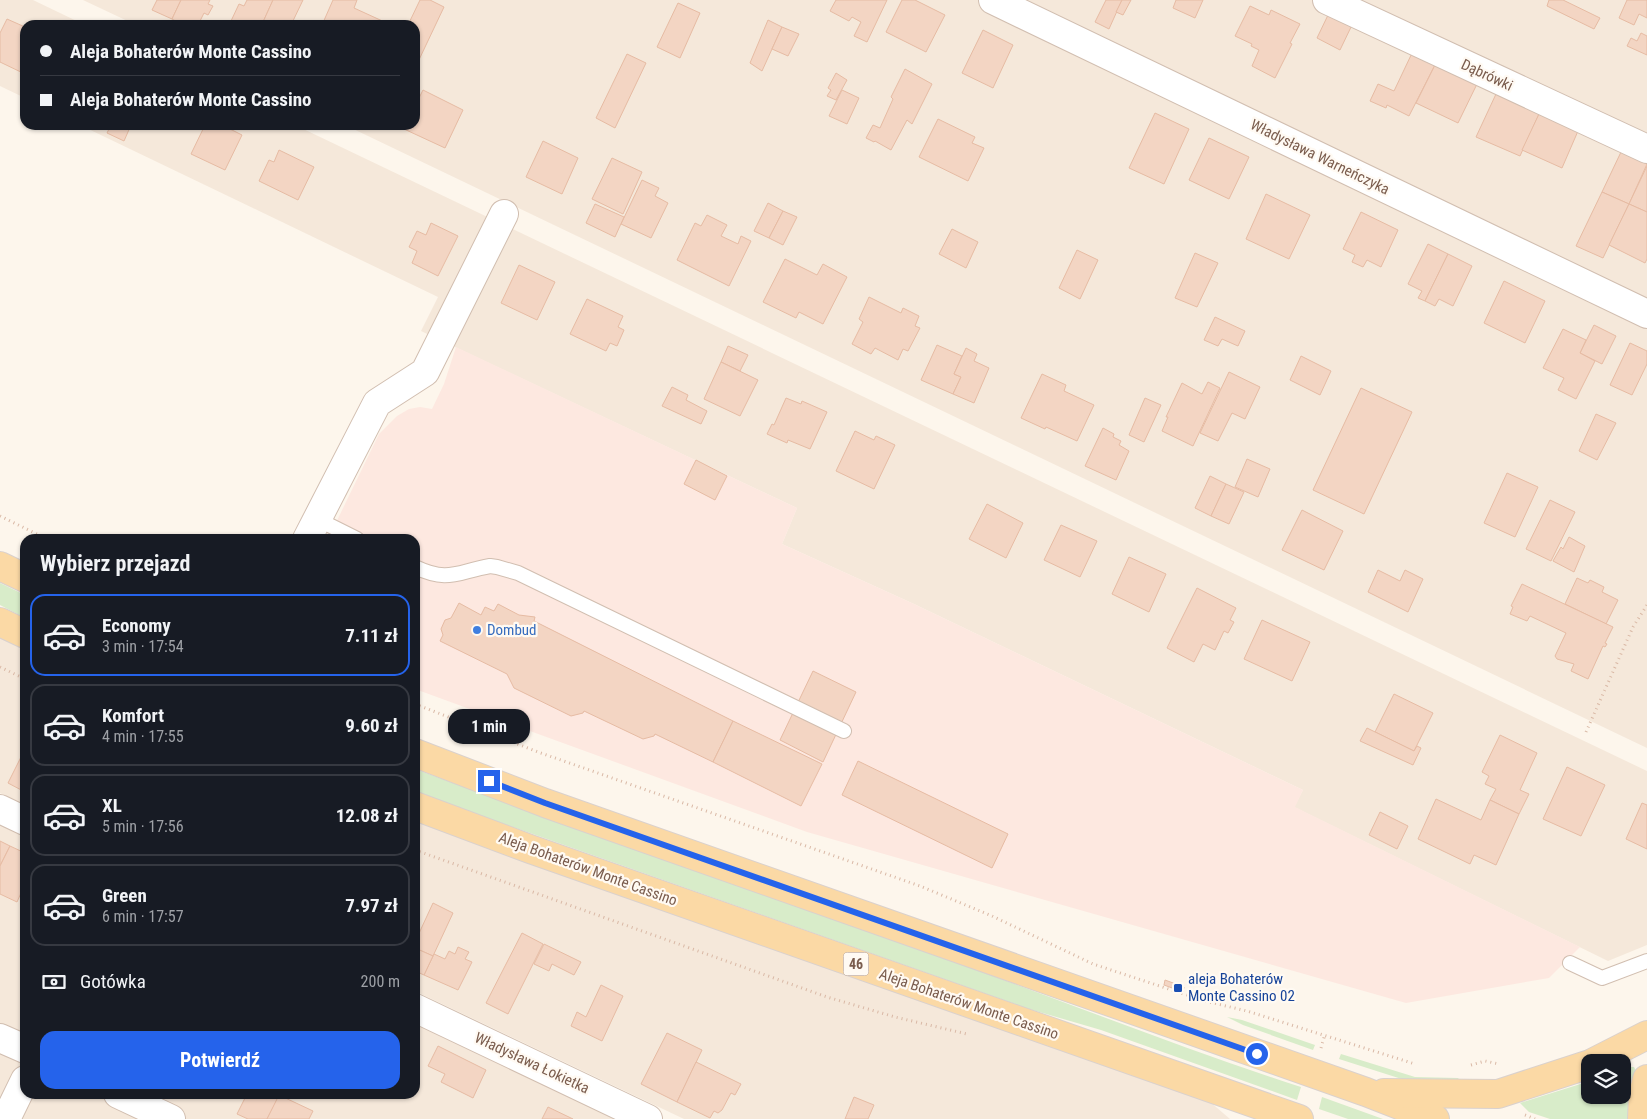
<!DOCTYPE html>
<html lang="pl">
<head>
<meta charset="utf-8">
<style>
  :root { --surface:#171b24; --page:#20242c; --text:#f1f3f6; --muted:#9ea1a6; --line:#363941; --accent:#2563eb }
  body { margin:0; font-family:"Roboto Condensed",sans-serif; background:var(--page); color:var(--text); height:100vh; display:flex; flex-direction:column; font-size:19px; white-space:nowrap }
  * { box-sizing:border-box; margin:0 }
  p { font-size:16px; color:var(--muted) }
  .icon { flex:none; width:28px; height:28px; fill:none; stroke:currentColor; stroke-width:2; stroke-linecap:round; stroke-linejoin:round }
  .map { position:relative; flex:1; overflow:hidden }
  .side { position:absolute; left:20px; top:534px; width:400px; height:565px; display:flex; flex-direction:column; background:var(--surface); border-radius:15px; box-shadow:0 1px 4px #0004 }
  .side>* { flex:none }
  .banner { position:absolute; left:20px; top:20px; width:400px; height:110px; border-radius:15px; box-shadow:0 1px 4px #0004; display:grid; align-content:center; height:110px; padding:0 20px; background:var(--surface) }
  .buttons { position:absolute; left:1581px; top:1054px; display:grid; gap:10px }
  .buttons a { display:grid; place-items:center; width:50px; height:50px; border-radius:10px; background:var(--surface); box-shadow:0 1px 4px #0004; font-size:25px }
  .end { position:absolute; width:22px; height:22px; margin:-11px; border:6px solid #2563eb; background:#fff; box-shadow:0 0 0 2px #fff }
  .from { border-radius:50% }
  .bubble { position:absolute; height:35px; border-radius:15px; background:var(--surface); box-shadow:0 1px 4px #0004; font-size:16px; font-weight:700; line-height:35px; text-align:center }
  .banner b { display:flex; align-items:center; gap:18px; height:48px; font-size:19px }
  .banner b+b { border-top:1px solid var(--line) }
  .banner i { width:12px; height:12px; background:var(--text) }
  ul { padding:0; list-style:none }
  li { display:flex; align-items:center; gap:15px; height:82px; margin:0 10px 8px; padding:0 10px; border:2px solid var(--line); border-radius:15px }
  li div { flex:1 }
  li b { display:block; font-size:19px }
  li em { font-style:normal; font-weight:700 }
  li.current { border-color:var(--accent) }
  li>.icon { width:45px; height:45px; stroke-width:1.5 }
  h2 { padding:0 20px; font-size:22px; line-height:60px }
  .pay { display:flex; align-items:center; gap:12px; height:55px; padding:0 20px; font-size:19px }
  .pay p { margin-inline-start:auto }
  .button { display:flex; gap:10px; margin-top:auto; padding:10px 20px }
  .button a { flex:1; height:58px; border-radius:15px; background:var(--accent); color:#fff; font-size:20px; font-weight:700; line-height:58px; text-align:center }
  .map>svg:first-child { display:block }
</style>
</head>
<body>
<div class="map">
<svg width="1647" height="1119" viewBox="0 0 1647 1119">
  <rect width="100%" height="100%" fill="#fdf6ec"/>
  <g fill="#f5e8da">
    <polygon points="0,0 33,0 85,25 25,25 25,98 0,86"/>
    <polygon points="83,0 1647,0 1647,748 345,125 415,125 415,25 136,25"/>
    <polygon points="80,125 295,125 1647,771 1647,945 1608,961 1294,807 1303,790 914,604 782,544 797,508 421,331 438,297"/>
    <polygon points="0,635 25,647 25,805 0,793"/>
    <polygon points="415,819 1209,1101 1230,1119 684,1119 415,991"/>
    <polygon points="0,822 25,834 25,1094 415,1094 415,1020 622,1119 0,1119"/>
  </g>
  <polygon fill="#fde8e0" points="456,347 797,508 782,544 914,604 1303,790 1295,807 1580,947 1549,978 1406,1003 807,832 415,689 415,539 328,539 379,434 397,416 409,409 420,407 432,409 444,384"/>
  <g fill="#d8ecc9">
    <polygon points="0,583 25,595 25,618 0,605"/>
    <path d="M415 769C597 836 780 900 963 965 1076 1006 1187 1050 1301 1087L1297 1100 1101 1030 1029 1009 442 802 415 791Z"/>
    <polygon points="1227,1017 1242,1020 1315,1045 1313,1050 1243,1025"/>
    <polygon points="1341,1054 1415,1077 1458,1078 1463,1084 1411,1082 1339,1059"/>
    <polygon points="1625,1067 1634,1067 1636,1071 1630,1093 1630,1119 1550,1119 1529,1112 1520,1103 1590,1081 1590,1095 1622,1095 1623,1068"/>
    <polygon points="1322,1097 1383,1119 1348,1119 1319,1109"/>
  </g>
  <g fill="#f3d5c3" stroke="#e6bba3">
    <polygon points="157,0 181,0 172,19 152,10"/>
    <polygon points="181,0 210,0 208,4 213,6 208,15 204,13 198,25 183,25 172,19"/>
    <polygon points="247,0 273,0 263,22 261,21 259,25 235,25 236,23 231,21 239,4 244,6"/>
    <polygon points="273,0 303,0 291,25 259,25 261,21 263,22"/>
    <polygon points="333,0 357,0 354,8 389,24 322,25"/>
    <polygon points="420,0 430,0 444,7 417,64 415,63 415,25 408,25"/>
    <polygon points="836,0 887,0 867,42 854,36 861,22 852,17 849,21 830,11"/>
    <polygon points="902,0 915,0 945,15 926,52 886,32"/>
    <polygon points="1106,0 1122,0 1109,29 1095,22"/>
    <polygon points="1122,0 1131,0 1123,15 1116,12"/>
    <polygon points="1176,0 1203,0 1195,18 1173,8"/>
    <polygon points="1549,0 1563,0 1600,18 1594,29 1547,6"/>
    <polygon points="1627,0 1647,0 1647,18 1639,14 1634,25 1619,18"/>
    <polygon points="678,3 700,13 680,58 657,47"/>
    <polygon points="1250,6 1269,15 1271,10 1300,24 1290,43 1292,44 1275,78 1252,66 1259,50 1251,46 1252,44 1235,36"/>
    <polygon points="1329,13 1352,25 1340,50 1317,38"/>
    <polygon points="7,19 25,27 25,74 0,62 0,33"/>
    <polygon points="768,20 782,27 762,71 750,63"/>
    <polygon points="782,27 799,34 788,56 772,49"/>
    <polygon points="983,30 1013,45 993,88 962,73"/>
    <polygon points="1641,33 1647,36 1647,55 1627,46 1631,38 1637,41"/>
    <polygon points="1413,51 1436,63 1409,116 1387,105 1386,108 1370,101 1378,84 1394,91"/>
    <polygon points="627,54 646,63 615,128 596,118"/>
    <polygon points="1436,63 1477,84 1458,123 1416,103"/>
    <polygon points="905,69 932,84 912,124 907,120 891,150 875,141 874,142 866,138 873,125 880,128 893,99 891,97"/>
    <polygon points="836,73 847,80 836,100 827,96 831,90 828,88"/>
    <polygon points="423,90 463,110 445,148 404,129 406,125 415,125 415,106"/>
    <polygon points="842,90 859,98 847,124 829,116"/>
    <polygon points="1496,94 1539,114 1520,156 1476,137"/>
    <polygon points="1155,113 1189,129 1164,184 1129,168"/>
    <polygon points="1539,114 1578,131 1562,168 1522,150"/>
    <polygon points="938,119 975,137 972,143 984,148 968,181 919,157"/>
    <polygon points="111,125 131,125 124,141 107,133"/>
    <polygon points="205,125 222,125 242,135 225,170 191,154"/>
    <polygon points="1209,138 1249,157 1229,199 1189,180"/>
    <polygon points="543,141 578,158 562,194 526,177"/>
    <polygon points="279,150 314,167 298,200 259,181 269,160 274,162"/>
    <polygon points="1621,152 1647,164 1629,204 1602,192"/>
    <polygon points="612,158 642,172 623,214 592,199"/>
    <polygon points="1647,166 1647,212 1629,204"/>
    <polygon points="642,180 659,188 655,196 668,203 651,238 621,224"/>
    <polygon points="1602,192 1629,204 1603,258 1576,246"/>
    <polygon points="1266,194 1310,215 1289,259 1246,239"/>
    <polygon points="768,203 783,211 769,238 754,231"/>
    <polygon points="595,204 624,217 615,237 586,223"/>
    <polygon points="1629,204 1647,212 1647,259 1645,263 1609,245"/>
    <polygon points="783,211 797,217 783,245 769,238"/>
    <polygon points="1361,212 1398,230 1381,267 1367,260 1363,267 1352,262 1355,255 1343,249"/>
    <polygon points="707,215 727,225 721,236 738,244 741,236 751,241 729,286 677,260 695,223 701,226"/>
    <polygon points="431,223 458,236 438,276 412,263 417,251 409,247 417,231 426,235"/>
    <polygon points="952,229 978,242 966,268 939,254"/>
    <polygon points="1428,244 1448,254 1425,301 1418,298 1422,291 1408,284"/>
    <polygon points="1077,250 1098,260 1080,299 1059,288"/>
    <polygon points="1195,253 1218,263 1197,307 1175,298"/>
    <polygon points="1448,254 1472,266 1453,306 1439,299 1435,306 1425,301"/>
    <polygon points="785,259 817,275 823,264 847,277 823,324 799,312 796,318 763,302"/>
    <polygon points="519,265 555,282 537,320 501,303"/>
    <polygon points="1504,281 1545,301 1525,343 1484,323"/>
    <polygon points="869,297 901,313 903,308 919,316 915,326 920,328 908,351 903,349 898,360 875,348 871,354 852,344 863,322 859,319"/>
    <polygon points="587,299 623,316 618,327 624,330 617,346 610,343 606,351 570,334"/>
    <polygon points="1215,317 1245,331 1238,346 1222,339 1218,346 1204,340"/>
    <polygon points="1594,325 1616,336 1602,364 1580,353"/>
    <polygon points="1563,329 1586,340 1580,353 1595,361 1576,399 1558,390 1564,378 1543,368"/>
    <polygon points="1630,343 1647,351 1647,364 1632,395 1610,385"/>
    <polygon points="937,345 962,356 954,374 961,377 953,394 921,380"/>
    <polygon points="728,346 748,355 740,371 721,362"/>
    <polygon points="966,348 977,354 974,361 989,368 974,403 953,394 961,377 954,374"/>
    <polygon points="1301,356 1331,371 1320,395 1290,380"/>
    <polygon points="721,362 758,380 740,416 704,399"/>
    <polygon points="1229,372 1260,387 1245,419 1232,413 1218,441 1200,433"/>
    <polygon points="1042,374 1066,385 1064,391 1094,405 1077,441 1046,427 1045,429 1021,418"/>
    <polygon points="1208,382 1220,388 1193,446 1162,431 1168,417 1166,417 1182,383 1202,394"/>
    <polygon points="672,387 688,395 686,400 707,411 701,424 662,406"/>
    <polygon points="1361,388 1412,412 1364,514 1313,490"/>
    <polygon points="786,398 801,404 802,401 827,412 810,449 788,440 787,443 767,434 772,424 774,425"/>
    <polygon points="1145,398 1161,405 1144,442 1129,435"/>
    <polygon points="1596,414 1616,423 1597,460 1579,451"/>
    <polygon points="1103,428 1114,434 1113,437 1121,441 1119,445 1129,451 1116,480 1085,466"/>
    <polygon points="855,431 874,440 876,436 895,445 874,489 836,471"/>
    <polygon points="1247,459 1270,469 1258,497 1235,487"/>
    <polygon points="696,460 727,476 715,500 684,484"/>
    <polygon points="1507,473 1538,487 1515,537 1484,523"/>
    <polygon points="1210,476 1226,484 1211,516 1195,508"/>
    <polygon points="1226,484 1244,492 1229,524 1211,516"/>
    <polygon points="1550,500 1575,512 1551,561 1526,549"/>
    <polygon points="987,504 1023,523 1006,558 969,539"/>
    <polygon points="1302,510 1343,531 1324,570 1282,550"/>
    <polygon points="1061,525 1097,541 1080,577 1044,560"/>
    <polygon points="1569,537 1585,546 1574,572 1553,561 1561,547 1563,549"/>
    <polygon points="1129,557 1166,574 1149,612 1112,594"/>
    <polygon points="1378,570 1400,581 1405,570 1423,579 1408,612 1368,592"/>
    <polygon points="1577,578 1588,583 1590,580 1604,587 1602,592 1618,600 1606,624 1565,604"/>
    <polygon points="1522,584 1613,627 1605,643 1607,644 1605,647 1603,646 1588,679 1571,671 1574,664 1557,659 1555,656 1566,633 1530,616 1527,621 1510,614 1513,607 1511,606"/>
    <polygon points="1197,588 1236,608 1230,620 1234,622 1228,633 1224,631 1215,650 1203,644 1194,662 1167,648"/>
    <polygon points="459,603 481,615 485,607 494,611 498,604 519,615 535,617 534,621 733,721 713,762 655,734 654,736 643,739 584,711 583,713 571,716 514,688 507,674 440,641 443,635 441,629 445,620 451,618"/>
    <polygon points="1262,620 1310,642 1292,681 1244,659"/>
    <polygon points="813,671 856,692 823,762 780,740"/>
    <polygon points="1394,694 1433,713 1414,751 1375,732"/>
    <polygon points="733,721 822,764 801,806 713,762"/>
    <polygon points="1367,728 1414,751 1417,746 1421,748 1413,765 1360,741"/>
    <polygon points="1500,735 1537,753 1520,790 1529,794 1519,814 1490,800 1496,789 1485,784 1489,776 1482,772"/>
    <polygon points="25,749 25,792 8,783"/>
    <polygon points="858,761 1008,834 992,868 842,795"/>
    <polygon points="1567,767 1605,785 1581,836 1543,819"/>
    <polygon points="1436,799 1481,820 1490,800 1519,814 1496,865 1474,855 1470,864 1418,839"/>
    <polygon points="1642,803 1647,805 1647,849 1626,839"/>
    <polygon points="1380,812 1408,826 1397,849 1369,835"/>
    <polygon points="0,841 10,846 0,866"/>
    <polygon points="10,846 25,853 25,868 23,873 25,874 25,884 17,902 0,894 0,866"/>
    <polygon points="433,903 453,913 433,956 415,948 415,942"/>
    <polygon points="522,933 543,944 508,1014 486,1003"/>
    <polygon points="544,944 581,962 574,975 552,964 549,971 534,964"/>
    <polygon points="458,947 469,952 465,959 472,962 458,990 424,975 434,954 445,959 449,951 455,954"/>
    <polygon points="415,948 433,956 424,975 415,971"/>
    <polygon points="1165,980 1184,987 1183,992 1164,985"/>
    <polygon points="601,985 623,996 602,1041 571,1026 577,1012 586,1017"/>
    <polygon points="667,1033 702,1050 677,1102 641,1084"/>
    <polygon points="438,1046 486,1070 473,1098 441,1082 445,1074 428,1066"/>
    <polygon points="696,1062 741,1084 735,1095 731,1093 722,1110 718,1113 714,1111 710,1118 677,1102"/>
    <polygon points="247,1094 280,1094 267,1119 248,1119 237,1114"/>
    <polygon points="279,1095 313,1111 309,1119 267,1119"/>
    <polygon points="854,1097 874,1105 868,1119 845,1119"/>
    <polygon points="548,1107 573,1119 542,1119"/>
  </g>
  <g fill="none" stroke-linecap="round" stroke-linejoin="round">
    <defs>
      <g id="lane">
        <polyline points="317,519 357,539"/>
        <path d="M415 567C449 583 456 572 490 566L497 567 518 573 844 731"/>
        <polyline points="1570,963 1602,978 1647,961"/>
      </g>
      <g id="street">
        <polyline points="993,0 1647,314"/>
        <polyline points="1327,0 1647,149"/>
        <polyline points="307,539 377,403 425,372 504,214"/>
        <polyline points="0,809 25,821"/>
        <polyline points="415,1008 648,1119"/>
        <polyline points="0,1038 25,1049"/>
        <polyline points="118,1094 171,1119"/>
        <polyline points="6,1119 25,1080"/>
      </g>
      <g id="primary">
        <polyline points="0,566 25,578"/>
        <polyline points="0,622 25,634"/>
        <polyline points="415,753 545,803 1366,1092 1435,1119"/>
        <polyline points="415,806 530,849 1299,1119"/>
        <polyline points="1594,1062 1647,1035"/>
        <polyline points="1384,1093 1498,1094 1590,1064"/>
        <polyline points="1642,1119 1643,1094 1647,1079"/>
      </g>
    </defs>
    <use href="#lane" stroke="#d1beb0" stroke-width="16"/>
    <use href="#street" stroke="#d1beb0" stroke-width="30"/>
    <use href="#primary" stroke="#dad1cd" stroke-width="30"/>
    <g stroke="#d9b8a5" stroke-width="3" stroke-dasharray="1 4" stroke-linecap="butt">
      <polyline points="0,516 47,539"/>
      <polyline points="0,667 25,679"/>
      <polyline points="415,704 538,752 920,886 992,916 1093,964 1205,1001 1247,1011 1415,1064"/>
      <polyline points="1586,732 1633,627 1647,605"/>
      <polyline points="415,850 827,997 895,1017 967,1034"/>
      <polyline points="1321,1048 1325,1034"/>
      <polyline points="1471,1065 1485,1061 1499,1064"/>
      <polyline points="1525,1115 1535,1119"/>
    </g>
    <use href="#lane" stroke="#fff" stroke-width="14"/>
    <use href="#street" stroke="#fff" stroke-width="28"/>
    <use href="#primary" stroke="#fbd9a5" stroke-width="28"/>
  </g>
  <g fill="none" stroke-linecap="round" stroke-linejoin="round">
    <polyline stroke="#2563eb" stroke-width="6" points="489,781 545,803 1257,1054"/>
  </g>
  <circle fill="#3f7fe0" stroke="#fffaf3" stroke-width="2" cx="477" cy="630" r="5"/>
  <rect fill="#1a4fb4" stroke="#fffaf3" stroke-width="2" x="1173" y="983" width="10" height="10" rx="2.5"/>
  <g text-anchor="middle" stroke-width="4.5" stroke-linejoin="round" paint-order="stroke">
    <rect fill="#fffaf3" stroke="#a28b7f" stroke-width="1" x="843.5" y="952.5" width="25" height="23" rx="4"/>
    <g font-size="14" font-weight="bold" fill="#7a5c4d">
      <text x="856" y="969">46</text>
    </g>
    <g font-size="15" fill="#7a5c4d" stroke="#fffaf3">
      <text transform="translate(1487 75) rotate(25)" y="5">Dąbrówki</text>
      <text transform="translate(1320 157) rotate(26)" y="5">Władysława Warneńczyka</text>
      <text transform="translate(588 869) rotate(20)" y="5">Aleja Bohaterów Monte Cassino</text>
      <text transform="translate(969 1004) rotate(19)" y="5">Aleja Bohaterów Monte Cassino</text>
      <text transform="translate(532 1063) rotate(25)" y="5">Władysława Łokietka</text>
    </g>
    <g font-size="15" fill="#366cbe" stroke="#fffaf3" text-anchor="start">
      <text x="487" y="635">Dombud</text>
    </g>
    <g font-size="15" fill="#164399" stroke="#fffaf3" text-anchor="start">
      <text x="1188" y="984">aleja Bohaterów<tspan x="1188" dy="17">Monte Cassino 02</tspan></text>
    </g>
  </g>
</svg>
<div class="buttons">
<a><svg class="icon" aria-label="layers" viewBox="0 0 24 24"><path d="M12 4l9 5-9 5-9-5zM3 14l9 5 9-5"/></svg></a>
</div>
<i class="end from" style="left:1257px;top:1054px"></i>
<i class="end" style="left:489px;top:781px"></i>
<div class="bubble" style="left:448px;top:709px;width:82px">1 min</div>
<div class="banner">
<b><i class="from"></i>Aleja Bohaterów Monte Cassino</b>
<b><i></i>Aleja Bohaterów Monte Cassino</b>
</div>
<section class="side">
<h2>Wybierz przejazd</h2>
<ul>
<li class="current"><svg class="icon" aria-label="car" viewBox="0 0 24 24"><path d="M5 17H2v-5l4-1 3-4h7l3 4 3 1v5h-3M9 17h6M6 11h13"/><circle cx="7" cy="17" r="2"/><circle cx="17" cy="17" r="2"/></svg><div><b>Economy</b><p>3 min · 17:54</p></div><em>7.11 zł</em></li>
<li><svg class="icon" aria-label="car" viewBox="0 0 24 24"><path d="M5 17H2v-5l4-1 3-4h7l3 4 3 1v5h-3M9 17h6M6 11h13"/><circle cx="7" cy="17" r="2"/><circle cx="17" cy="17" r="2"/></svg><div><b>Komfort</b><p>4 min · 17:55</p></div><em>9.60 zł</em></li>
<li><svg class="icon" aria-label="car" viewBox="0 0 24 24"><path d="M5 17H2v-5l4-1 3-4h7l3 4 3 1v5h-3M9 17h6M6 11h13"/><circle cx="7" cy="17" r="2"/><circle cx="17" cy="17" r="2"/></svg><div><b>XL</b><p>5 min · 17:56</p></div><em>12.08 zł</em></li>
<li><svg class="icon" aria-label="car" viewBox="0 0 24 24"><path d="M5 17H2v-5l4-1 3-4h7l3 4 3 1v5h-3M9 17h6M6 11h13"/><circle cx="7" cy="17" r="2"/><circle cx="17" cy="17" r="2"/></svg><div><b>Green</b><p>6 min · 17:57</p></div><em>7.97 zł</em></li>
</ul>
<div class="pay"><svg class="icon" aria-label="cash" viewBox="0 0 24 24"><path d="M3 7h18v10H3z"/><circle cx="12" cy="12" r="2"/></svg>Gotówka<p>200 m</p></div>
<div class="button"><a>Potwierdź</a></div>
</section>
</div>
</body>
</html>
